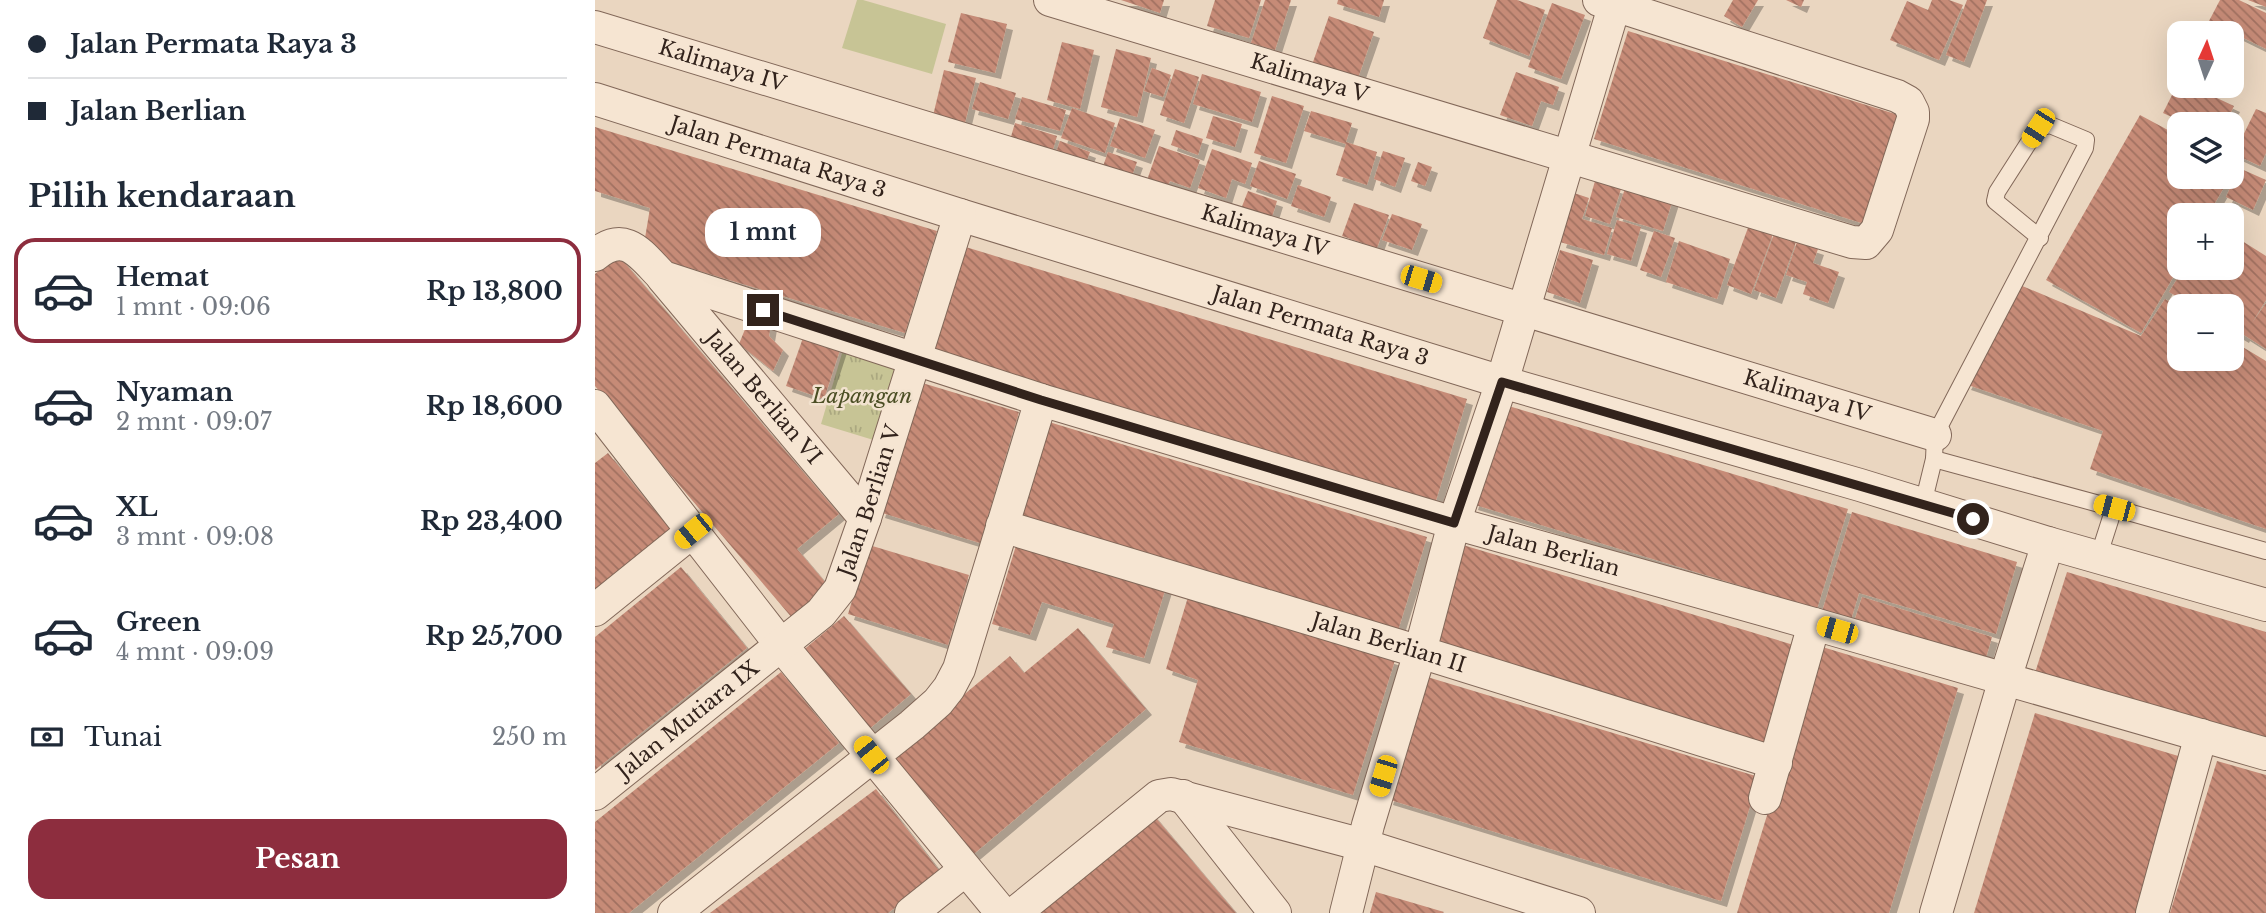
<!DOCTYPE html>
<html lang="id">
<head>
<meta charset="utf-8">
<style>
  :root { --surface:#fff; --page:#f2f2f3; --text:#1f2937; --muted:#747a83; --line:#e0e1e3; --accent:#8d2d3e }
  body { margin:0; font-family:"Libre Baskerville",serif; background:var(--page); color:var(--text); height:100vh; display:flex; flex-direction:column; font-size:26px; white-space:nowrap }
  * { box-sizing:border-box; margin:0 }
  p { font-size:23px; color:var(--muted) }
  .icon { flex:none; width:38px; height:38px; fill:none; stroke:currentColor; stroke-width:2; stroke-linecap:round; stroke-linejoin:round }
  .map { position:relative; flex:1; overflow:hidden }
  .sheet { display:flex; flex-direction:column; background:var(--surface); width:595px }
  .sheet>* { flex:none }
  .banner { display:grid; align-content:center; height:154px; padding:0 28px; background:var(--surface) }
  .needle { width:46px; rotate:3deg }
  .controls { position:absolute; left:1572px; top:21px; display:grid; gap:14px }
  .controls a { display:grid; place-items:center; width:77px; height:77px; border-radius:14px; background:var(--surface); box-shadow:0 7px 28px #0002; font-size:35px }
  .end { position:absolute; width:32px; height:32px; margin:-16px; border:9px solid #32231c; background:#fff; box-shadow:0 0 0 4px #fff }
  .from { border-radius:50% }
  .bubble { position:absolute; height:49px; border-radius:21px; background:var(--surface); box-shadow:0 7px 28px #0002; font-size:23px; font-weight:700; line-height:49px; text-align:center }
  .car { position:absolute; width:21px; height:42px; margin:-21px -10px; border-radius:9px; box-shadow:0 0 5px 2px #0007; background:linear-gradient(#f5c518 24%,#345 0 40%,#f5c518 0 76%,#345 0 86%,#f5c518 0) }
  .banner b { display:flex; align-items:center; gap:24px; height:66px; font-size:26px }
  .banner b+b { border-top:2px solid var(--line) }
  .banner i { width:18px; height:18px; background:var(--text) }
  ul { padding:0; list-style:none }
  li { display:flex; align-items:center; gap:21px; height:105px; margin:0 14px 10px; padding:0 14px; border:4px solid transparent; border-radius:21px }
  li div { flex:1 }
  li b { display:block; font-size:26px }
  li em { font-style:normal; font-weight:700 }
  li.on { border-color:var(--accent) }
  li>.icon { width:63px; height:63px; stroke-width:1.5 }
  h2 { padding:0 28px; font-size:32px; line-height:84px }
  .pay { display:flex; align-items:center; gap:18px; height:77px; padding:0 28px; font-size:26px }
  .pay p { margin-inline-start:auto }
  .action { display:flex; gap:14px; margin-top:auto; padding:14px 28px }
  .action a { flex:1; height:80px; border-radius:21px; background:var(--accent); color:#fff; font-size:28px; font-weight:700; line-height:80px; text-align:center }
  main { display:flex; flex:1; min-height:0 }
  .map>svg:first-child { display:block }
</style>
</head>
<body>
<main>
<section class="sheet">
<div class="banner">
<b><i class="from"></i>Jalan Permata Raya 3</b>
<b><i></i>Jalan Berlian</b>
</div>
<h2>Pilih kendaraan</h2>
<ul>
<li class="on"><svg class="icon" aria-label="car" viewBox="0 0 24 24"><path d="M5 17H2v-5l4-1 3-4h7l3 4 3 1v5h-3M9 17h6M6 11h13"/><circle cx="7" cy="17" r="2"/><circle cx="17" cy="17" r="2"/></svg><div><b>Hemat</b><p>1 mnt · 09:06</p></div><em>Rp 13,800</em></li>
<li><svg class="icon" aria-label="car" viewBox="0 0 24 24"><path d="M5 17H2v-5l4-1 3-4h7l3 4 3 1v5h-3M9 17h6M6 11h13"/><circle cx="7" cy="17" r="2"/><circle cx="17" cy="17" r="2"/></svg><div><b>Nyaman</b><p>2 mnt · 09:07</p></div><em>Rp 18,600</em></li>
<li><svg class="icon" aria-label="car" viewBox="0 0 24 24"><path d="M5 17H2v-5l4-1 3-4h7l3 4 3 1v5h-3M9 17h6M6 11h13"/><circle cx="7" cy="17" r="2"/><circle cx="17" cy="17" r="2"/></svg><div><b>XL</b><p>3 mnt · 09:08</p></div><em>Rp 23,400</em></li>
<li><svg class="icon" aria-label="car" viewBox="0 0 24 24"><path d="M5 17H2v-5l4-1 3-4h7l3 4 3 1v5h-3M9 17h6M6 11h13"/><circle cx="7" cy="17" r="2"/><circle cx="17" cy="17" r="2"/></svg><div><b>Green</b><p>4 mnt · 09:09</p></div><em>Rp 25,700</em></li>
</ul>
<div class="pay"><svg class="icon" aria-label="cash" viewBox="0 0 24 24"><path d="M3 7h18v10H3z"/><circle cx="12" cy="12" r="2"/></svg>Tunai<p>250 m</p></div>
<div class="action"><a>Pesan</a></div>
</section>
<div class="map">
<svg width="1671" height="913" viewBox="0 0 1671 913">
  <defs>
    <pattern id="grass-tufts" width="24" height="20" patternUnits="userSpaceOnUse" patternTransform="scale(1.75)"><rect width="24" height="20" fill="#c7c495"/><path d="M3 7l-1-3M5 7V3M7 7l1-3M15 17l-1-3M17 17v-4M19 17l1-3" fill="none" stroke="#aba880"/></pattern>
    <pattern id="building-back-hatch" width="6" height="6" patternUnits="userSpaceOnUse" patternTransform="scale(1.75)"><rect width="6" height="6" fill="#c68b77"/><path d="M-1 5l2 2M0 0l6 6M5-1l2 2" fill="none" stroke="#a17161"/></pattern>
    <filter id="shadow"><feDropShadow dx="6" dy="6" stdDeviation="0" flood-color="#0004"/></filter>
  </defs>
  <rect width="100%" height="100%" fill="#ead6c0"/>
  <polygon fill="url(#grass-tufts)" points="248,350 307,369 285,442 226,424"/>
  <polygon fill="#c7c495" points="262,0 268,0 351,24 337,74 247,48"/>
  <g fill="url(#building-back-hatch)" filter="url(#shadow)">
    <polygon points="526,0 569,0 565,13"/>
    <polygon points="620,0 666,0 654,38 612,26"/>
    <polygon points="670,0 696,0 680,50 656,43"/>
    <polygon points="743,0 789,0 784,17 742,4"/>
    <polygon points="902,0 922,0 950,10 934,56 888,38"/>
    <polygon points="1138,0 1163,0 1147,27 1129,16"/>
    <polygon points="1191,0 1209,0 1206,7"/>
    <polygon points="1337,0 1354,0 1368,5 1344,60 1295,40 1312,1 1333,10"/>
    <polygon points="1372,0 1392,0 1369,62 1351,55"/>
    <polygon points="1625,0 1644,0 1671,13 1671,49 1614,21"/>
    <polygon points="1653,0 1671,0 1671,7"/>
    <polygon points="957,3 990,15 966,79 933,67"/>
    <polygon points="366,13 412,24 400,73 353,62"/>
    <polygon points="734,16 779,32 763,78 718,62"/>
    <polygon points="1033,31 1310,117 1276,226 999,139"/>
    <polygon points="467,42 499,50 485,109 452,100"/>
    <polygon points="521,49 556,58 542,117 506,107"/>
    <polygon points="557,68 576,75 568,97 549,91"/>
    <polygon points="580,69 604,77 589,123 565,115"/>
    <polygon points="349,70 381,78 368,131 336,124"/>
    <polygon points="921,72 964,87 958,105 946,101 937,126 905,115"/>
    <polygon points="607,74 666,92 657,122 598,104"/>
    <polygon points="1584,81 1584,86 1596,86 1639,106 1630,124 1592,124 1568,113"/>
    <polygon points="385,82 421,93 413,119 377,109"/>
    <polygon points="677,96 709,106 691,163 659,153"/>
    <polygon points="427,97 471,110 465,131 420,119"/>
    <polygon points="477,108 520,123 510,153 466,138"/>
    <polygon points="1661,109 1671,113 1671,153 1665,166 1639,154"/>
    <polygon points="716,111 757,123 751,142 782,152 772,185 741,175 751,144 709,131"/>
    <polygon points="1545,115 1584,136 1584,177 1635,177 1613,215 1584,215 1584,267 1546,333 1451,280"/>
    <polygon points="618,116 647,124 640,147 611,138"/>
    <polygon points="525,118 560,130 550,158 515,146"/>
    <polygon points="420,123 462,136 457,153 415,140"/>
    <polygon points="0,127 342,231 310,333 65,259 50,238 55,208 0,191"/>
    <polygon points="581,130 608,139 603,155 576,145"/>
    <polygon points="465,141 495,152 489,168 459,158"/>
    <polygon points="564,146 605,160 595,188 575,181 571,189 551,183"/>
    <polygon points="617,149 657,163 650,184 637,179 631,198 603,188"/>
    <polygon points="788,151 810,158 800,187 779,179"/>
    <polygon points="513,152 542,162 535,181 506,172"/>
    <polygon points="664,161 701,174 692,199 655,186"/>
    <polygon points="823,162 837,167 830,186 816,181"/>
    <polygon points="1644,168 1671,180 1658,210 1631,197"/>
    <polygon points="1000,181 1026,189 1015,224 990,216"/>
    <polygon points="703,185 736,197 729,217 696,206"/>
    <polygon points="1031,185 1078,199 1068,231 1021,217"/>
    <polygon points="653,191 682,201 676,220 646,209"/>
    <polygon points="979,193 994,198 987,219 1017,228 1009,255 965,242"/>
    <polygon points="759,203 794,215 782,248 747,236"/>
    <polygon points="797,214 827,224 817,250 787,240"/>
    <polygon points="1022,220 1046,227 1036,261 1012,254"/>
    <polygon points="1154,225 1178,234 1156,294 1132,285"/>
    <polygon points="1059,231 1080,238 1066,277 1045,270"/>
    <polygon points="1179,234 1201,242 1181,298 1159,290"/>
    <polygon points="1636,234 1671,256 1671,300 1657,323 1671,303 1671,349 1649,335 1648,337 1636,330 1636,306 1598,306 1574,292 1589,268 1636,268"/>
    <polygon points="1084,241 1135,259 1122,299 1071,282"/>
    <polygon points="1202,242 1223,249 1218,263 1244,272 1233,303 1208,294 1212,282 1191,275"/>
    <polygon points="364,245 872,399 839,507 330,354"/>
    <polygon points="965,250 998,260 985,303 952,292"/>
    <polygon points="23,255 244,514 202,549 235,588 198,619 0,386 0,274"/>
    <polygon points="1425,285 1546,336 1570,299 1584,307 1584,359 1636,359 1636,340 1671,361 1671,529 1495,469 1508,431 1370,384"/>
    <polygon points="155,317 176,324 174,336 188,350 178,371 144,344"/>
    <polygon points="209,335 246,347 229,399 191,386"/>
    <polygon points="324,382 424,412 385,543 284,512"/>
    <polygon points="907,404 1253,509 1222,609 877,504"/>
    <polygon points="454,422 832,537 801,637 423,523"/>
    <polygon points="13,453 80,535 0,598 0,463"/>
    <polygon points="1257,512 1422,562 1401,634 1264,593 1256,620 1227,612"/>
    <polygon points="423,539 572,584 549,658 511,647 519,624 447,602 435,635 397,624"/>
    <polygon points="274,545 374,575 353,645 253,614"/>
    <polygon points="868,545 1202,646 1172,745 838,644"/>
    <polygon points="86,567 152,648 0,770 0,637"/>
    <polygon points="1472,572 1671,632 1671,747 1439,676"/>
    <polygon points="593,597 800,660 758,795 584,742 603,680 571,669"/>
    <polygon points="1267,597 1397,637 1390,661 1259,622"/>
    <polygon points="249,616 316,694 273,730 206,652"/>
    <polygon points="483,628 551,709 374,858 290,761 415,656 429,673"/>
    <polygon points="1224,646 1363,688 1294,913 1142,913"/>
    <polygon points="186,672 244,743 34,913 0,913 0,822"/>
    <polygon points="829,676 1164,777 1126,901 792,799"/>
    <polygon points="1440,713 1590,758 1543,913 1379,913"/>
    <polygon points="1622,761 1671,775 1671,913 1575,913"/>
    <polygon points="281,789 346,873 293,913 115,913"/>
    <polygon points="555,811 641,913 434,913"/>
    <polygon points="781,892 849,912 848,913 775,913"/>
  </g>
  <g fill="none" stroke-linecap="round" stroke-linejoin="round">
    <defs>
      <g id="lane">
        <polyline points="1339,459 1519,508"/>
        <polyline points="1328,504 1339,459 1340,435 1490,148 1491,140 1455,125 1443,128 1402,192 1400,201 1445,238"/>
        <polyline points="1503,558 1519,508 1671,551"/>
      </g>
      <g id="street">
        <path id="s1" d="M455 0 1257 242 1271 243 1282 230 1318 119V112L1313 102 1302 96 1004 0"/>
        <path id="s2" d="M0 27 1340 435"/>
        <path id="s3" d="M0 99 365 215 907 382 1265 485 1453 543 1671 605"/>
        <path id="s4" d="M0 255C31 229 46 255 68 277L446 400 859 523 1219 624 1671 754"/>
        <path id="s5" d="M68 278 270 518"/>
        <polyline points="0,406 186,645 407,913"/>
        <path id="s6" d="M407 526 825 652 1181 763"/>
        <polyline points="0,610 98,531"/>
        <path id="s7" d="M0 794 226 613 245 589 270 518 365 215"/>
        <polyline points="588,796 680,913"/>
        <polyline points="1170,798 1219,624"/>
        <polyline points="79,913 317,725 343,702 354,688 364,669 446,400"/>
        <polyline points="316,913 370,870"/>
        <polyline points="420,913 564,796 576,794 768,845 984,913"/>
        <polyline points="751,913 773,825 825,652 859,523 907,382 1021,0"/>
        <polyline points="1341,913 1410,679 1453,543"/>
        <polyline points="1557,913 1606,735"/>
      </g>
    </defs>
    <use href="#lane" stroke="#826859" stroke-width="18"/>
    <use href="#street" stroke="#826859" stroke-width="34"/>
    <use href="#lane" stroke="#f6e5d2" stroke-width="16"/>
    <use href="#street" stroke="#f6e5d2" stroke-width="32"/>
  </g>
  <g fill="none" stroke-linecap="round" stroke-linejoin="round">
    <polyline stroke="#32231c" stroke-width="9" points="168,310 446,400 859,523 907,382 1378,519"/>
  </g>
  <g text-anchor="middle" stroke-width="5" stroke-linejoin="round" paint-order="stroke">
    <g font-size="21" fill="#32231c" stroke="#f2e2cf">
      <text dy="7" stroke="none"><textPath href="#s2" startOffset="133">Kalimaya IV</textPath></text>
      <text dy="7" stroke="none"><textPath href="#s1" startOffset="271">Kalimaya V</textPath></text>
      <text dy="7" stroke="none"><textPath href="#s3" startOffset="192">Jalan Permata Raya 3</textPath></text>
      <text dy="7" stroke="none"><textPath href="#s2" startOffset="700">Kalimaya IV</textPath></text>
      <text dy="7" stroke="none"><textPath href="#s3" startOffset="760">Jalan Permata Raya 3</textPath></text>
      <text dy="7" stroke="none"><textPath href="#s2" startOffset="1267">Kalimaya IV</textPath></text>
      <text dy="7" stroke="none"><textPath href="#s5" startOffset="156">Jalan Berlian VI</textPath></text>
      <text dy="7" stroke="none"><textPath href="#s7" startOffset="413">Jalan Berlian V</textPath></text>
      <text dy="7" stroke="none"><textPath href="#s4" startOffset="1015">Jalan Berlian</textPath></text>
      <text dy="7" stroke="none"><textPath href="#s6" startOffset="404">Jalan Berlian II</textPath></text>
      <text dy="7" stroke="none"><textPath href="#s7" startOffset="119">Jalan Mutiara IX</textPath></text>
    </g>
    <g font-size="21" font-style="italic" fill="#4b4e24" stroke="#f2e2cf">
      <text x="267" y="403">Lapangan</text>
    </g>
  </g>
</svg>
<div class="controls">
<a><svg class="needle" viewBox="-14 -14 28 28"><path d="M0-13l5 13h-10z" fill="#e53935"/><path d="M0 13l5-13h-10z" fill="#747a83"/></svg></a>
<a><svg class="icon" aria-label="layers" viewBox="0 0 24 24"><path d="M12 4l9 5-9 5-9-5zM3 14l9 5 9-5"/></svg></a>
<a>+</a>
<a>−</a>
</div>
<i class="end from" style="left:1378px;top:519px"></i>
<i class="end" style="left:168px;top:310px"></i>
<div class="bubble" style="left:110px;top:208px;width:116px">1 mnt</div>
<i class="car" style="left:1443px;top:128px;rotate:213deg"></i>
<i class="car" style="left:826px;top:279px;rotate:107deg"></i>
<i class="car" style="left:1519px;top:508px;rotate:285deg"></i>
<i class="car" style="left:98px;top:531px;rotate:231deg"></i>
<i class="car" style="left:1242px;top:630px;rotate:286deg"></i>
<i class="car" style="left:276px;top:755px;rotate:321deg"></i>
<i class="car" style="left:788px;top:776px;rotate:197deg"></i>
</div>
</main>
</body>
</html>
